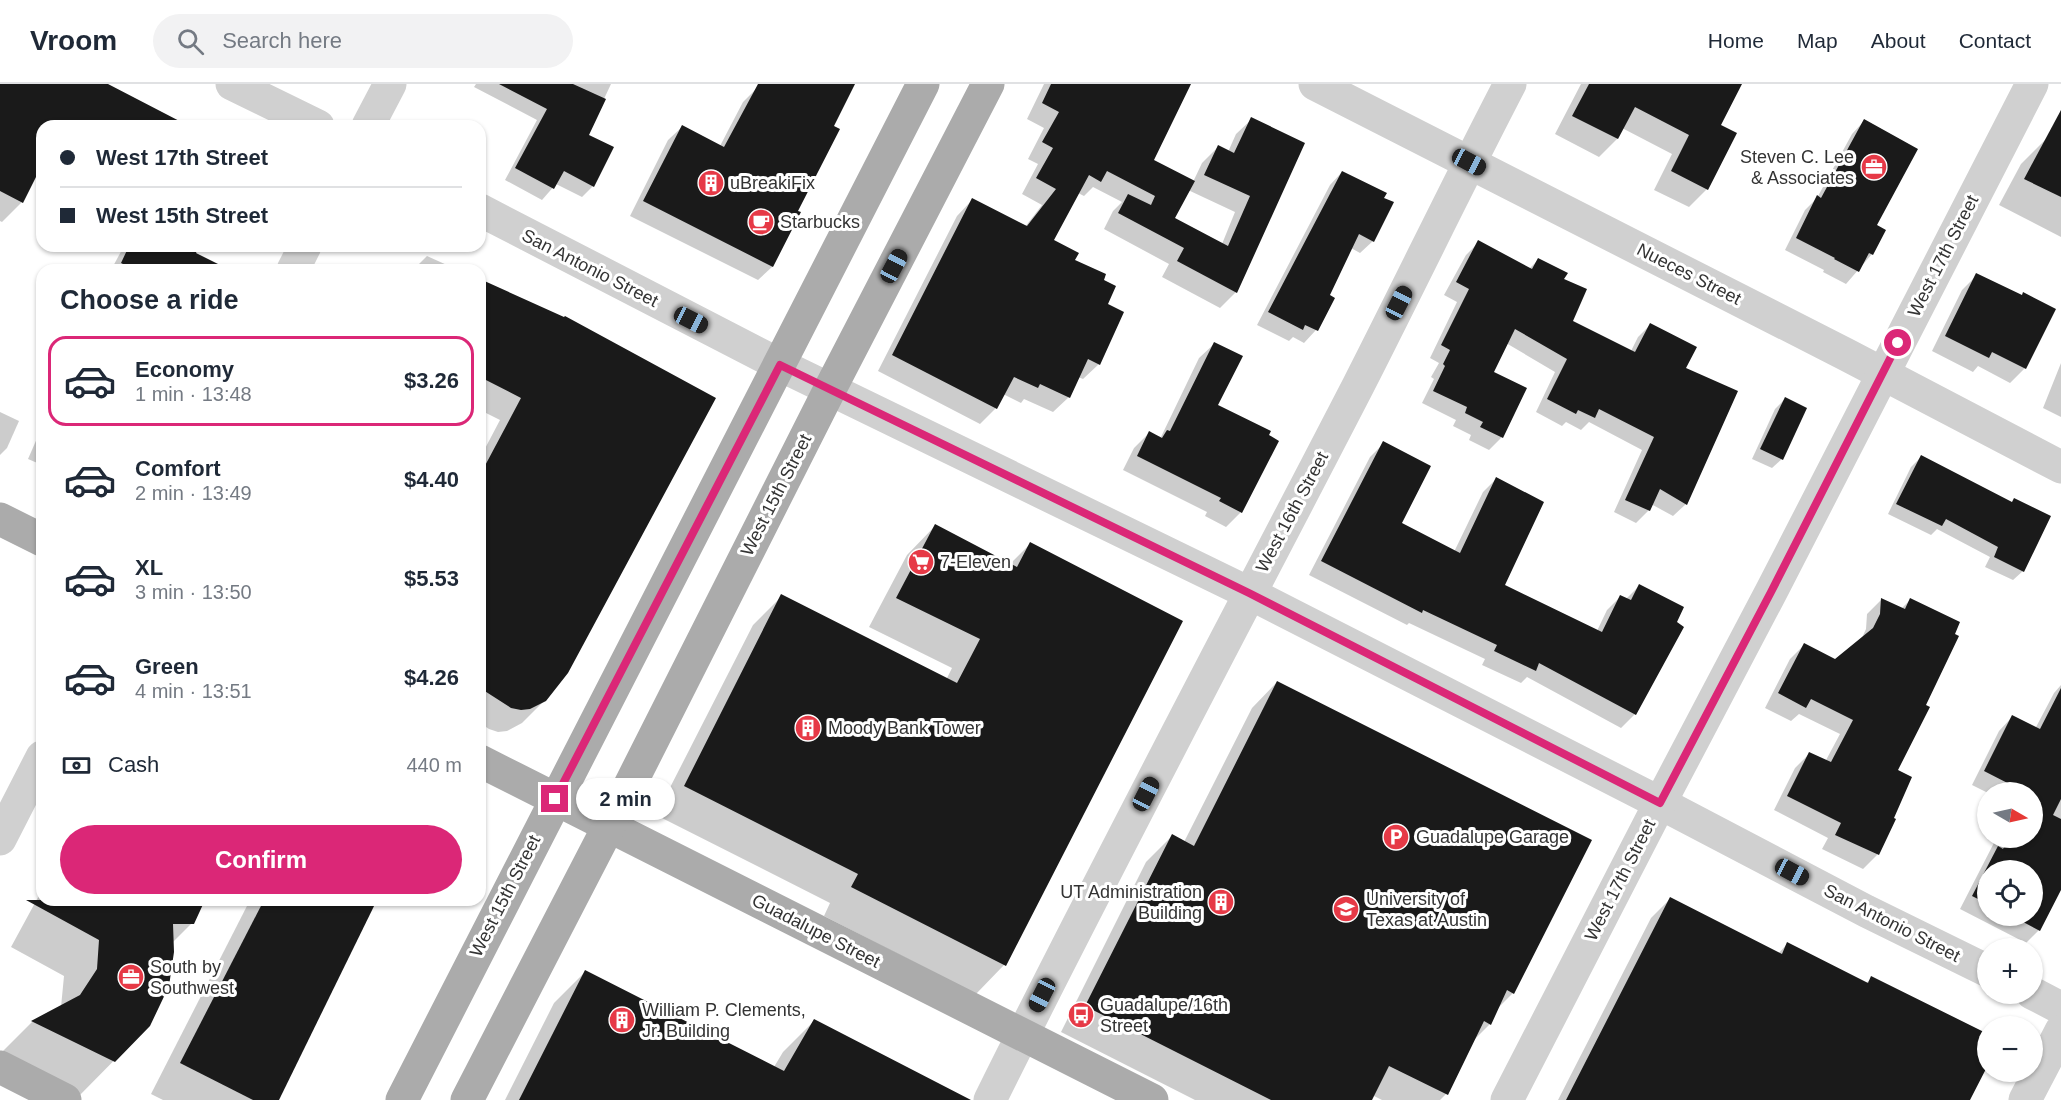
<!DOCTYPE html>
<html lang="en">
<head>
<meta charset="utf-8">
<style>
  :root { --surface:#fff; --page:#f2f2f3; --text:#1f2937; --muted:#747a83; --line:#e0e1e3; --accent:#db2777 }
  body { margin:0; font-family:Arial,sans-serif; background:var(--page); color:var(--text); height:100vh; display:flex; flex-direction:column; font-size:22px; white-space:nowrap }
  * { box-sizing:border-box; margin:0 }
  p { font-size:20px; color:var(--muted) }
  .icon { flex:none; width:33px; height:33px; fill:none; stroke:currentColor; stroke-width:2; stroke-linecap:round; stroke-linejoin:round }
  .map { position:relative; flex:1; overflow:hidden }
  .drawer { position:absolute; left:36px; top:180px; width:450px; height:642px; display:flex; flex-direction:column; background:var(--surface); border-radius:18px; box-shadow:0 2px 4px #0004 }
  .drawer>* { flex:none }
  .guide { position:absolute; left:36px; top:36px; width:450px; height:132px; border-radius:18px; box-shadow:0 2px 4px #0004; display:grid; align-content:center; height:132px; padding:0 24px; background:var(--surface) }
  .needle { width:39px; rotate:99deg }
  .tools { position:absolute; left:1977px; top:698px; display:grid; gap:12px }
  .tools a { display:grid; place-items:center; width:66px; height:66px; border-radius:50%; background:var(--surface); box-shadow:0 2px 4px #0004; font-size:30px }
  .end { position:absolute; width:27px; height:27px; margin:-14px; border:8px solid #db2777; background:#fff; box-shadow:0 0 0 3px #fff }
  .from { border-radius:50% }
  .bubble { position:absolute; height:42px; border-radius:21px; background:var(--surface); box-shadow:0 2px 4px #0004; font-size:20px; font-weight:600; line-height:42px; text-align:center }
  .car { position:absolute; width:18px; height:36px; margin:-18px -9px; border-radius:8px; box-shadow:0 0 4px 2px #0007; background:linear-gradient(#222 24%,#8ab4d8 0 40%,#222 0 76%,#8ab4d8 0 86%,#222 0) }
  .guide b { display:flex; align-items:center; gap:21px; height:57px; font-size:22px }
  .guide b+b { border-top:2px solid var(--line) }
  .guide i { width:15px; height:15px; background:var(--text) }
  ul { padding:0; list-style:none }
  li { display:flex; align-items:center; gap:18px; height:90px; margin:0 12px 9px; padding:0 12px; border:3px solid transparent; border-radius:18px }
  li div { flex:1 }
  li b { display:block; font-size:22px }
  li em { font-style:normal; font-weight:600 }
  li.on { border-color:var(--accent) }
  li>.icon { width:54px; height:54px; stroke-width:1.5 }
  h2 { padding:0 24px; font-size:27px; line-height:72px }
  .pay { display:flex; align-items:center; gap:15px; height:66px; padding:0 24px; font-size:22px }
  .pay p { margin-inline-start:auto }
  .cta { display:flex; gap:12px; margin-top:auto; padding:12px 24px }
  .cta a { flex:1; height:69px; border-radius:36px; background:var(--accent); color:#fff; font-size:24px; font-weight:600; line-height:69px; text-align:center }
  header { display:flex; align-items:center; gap:36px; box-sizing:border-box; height:84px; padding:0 30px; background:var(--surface); border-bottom:2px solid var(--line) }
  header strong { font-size:28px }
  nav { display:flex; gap:33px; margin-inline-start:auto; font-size:21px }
  .search { width:420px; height:54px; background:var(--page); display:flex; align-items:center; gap:15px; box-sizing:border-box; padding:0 21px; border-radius:33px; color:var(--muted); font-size:22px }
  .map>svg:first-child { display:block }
</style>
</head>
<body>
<header>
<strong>Vroom</strong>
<div class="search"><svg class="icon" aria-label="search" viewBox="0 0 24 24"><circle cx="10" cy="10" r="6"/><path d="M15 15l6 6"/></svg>Search here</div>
<nav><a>Home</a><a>Map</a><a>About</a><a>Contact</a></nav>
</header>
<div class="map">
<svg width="2061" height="1016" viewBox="0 0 2061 1016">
  <rect width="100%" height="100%" fill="#fff"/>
  <g fill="#0003" fill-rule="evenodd">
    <polygon points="0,0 104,0 178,42 42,42 42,78 22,118 2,138 0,137"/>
    <polygon points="476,0 611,0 587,51 593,102 582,113 556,100 542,116 505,96 537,36 474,3"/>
    <polygon points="776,0 854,0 832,42 796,127 799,129 772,183 758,196 630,132 668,56 682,43 720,62 743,18 757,4"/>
    <path d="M1044 0H1189L1152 77 1193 98 1202 79 1218 63 1228 68 1236 50 1252 35 1303 60 1236 208 1220 224 1162 193 1169 180 1104 145 1113 127 1122 118 1093 103 1084 112 1078 109 1052 157 1073 177 1102 197 1106 221 1099 280 1083 295 1078 293 1069 313 1053 328 1024 315 1021 319 1003 310 996 324 980 340 878 287 957 132 972 116 1025 143 1042 121 1022 110 1038 80 1028 75 1044 44 1027 35ZM1188 106 1235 128 1222 160 1173 135Z"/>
    <polygon points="1581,0 1740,0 1719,42 1707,105 1689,123 1654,106 1672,70 1622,44 1617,55 1599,73 1555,50"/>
    <polygon points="1864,37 1875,142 1872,170 1846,200 1823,188 1824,186 1785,166 1805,126 1817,114 1852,50"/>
    <polygon points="2047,54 2061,61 2061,153 1999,121 2021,80"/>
    <polygon points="1342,88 1373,157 1360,169 1351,164 1328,212 1333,214 1316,246 1304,259 1293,253 1289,257 1257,241 1330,101"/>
    <polygon points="1479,158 1529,185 1538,176 1562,196 1571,238 1631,267 1638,253 1651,240 1684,285 1686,420 1673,432 1651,420 1649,426 1636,439 1614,428 1642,366 1589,338 1581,346 1566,338 1562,342 1536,328 1555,288 1506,259 1492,288 1525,305 1501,354 1489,366 1469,356 1471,351 1453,342 1456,336 1422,319 1434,295 1431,293 1439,279 1430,274 1457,218 1444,211 1466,171"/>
    <polygon points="124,162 189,162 194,169 200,186 111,186"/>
    <polygon points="427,172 458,186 413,186"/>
    <polygon points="1977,191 2025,284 2010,299 1978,282 1973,288 1932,267 1962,206"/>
    <polygon points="480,196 559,239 545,616 522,639 507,647 498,648 489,645 480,639 480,374 500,336 480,326"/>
    <polygon points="1214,260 1216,321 1241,428 1226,443 1205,432 1207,428 1123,386 1134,364 1149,349 1161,353 1199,274"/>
    <polygon points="2061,279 2061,333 2043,324"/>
    <polygon points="1785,315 1782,375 1772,384 1752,375 1775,325"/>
    <polygon points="0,328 19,337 7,364 0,371"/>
    <polygon points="42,343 42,381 28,375"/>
    <polygon points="1384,359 1400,440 1454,468 1483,408 1496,395 1503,502 1597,547 1607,526 1621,512 1626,515 1639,502 1635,630 1621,644 1527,593 1521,599 1482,581 1485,575 1409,539 1407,541 1309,491 1370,373"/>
    <polygon points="1921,373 2023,487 2013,496 1985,483 1990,473 1937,445 1931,451 1888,430 1911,383"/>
    <polygon points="935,442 1009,481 1030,460 1181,538 1004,881 976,910 824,832 830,819 656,731 753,541 782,512 946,596 952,584 869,543 907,471"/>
    <polygon points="1881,516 1901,525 1910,516 1924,622 1896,687 1892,735 1894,736 1877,771 1863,785 1822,765 1828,754 1774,726 1795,684 1809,670 1825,678 1840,650 1799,630 1791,637 1765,624 1790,575 1804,561 1835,577 1861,556 1866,545 1867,530"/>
    <polygon points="1277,598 1513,909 1497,925 1490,940 1472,958 1446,1010 1440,1016 1382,1016 1372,1011 1370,1016 1195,1016 1061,948 1146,778 1172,752 1184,758 1252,624"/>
    <path d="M2061 601V801L2039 846 2026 859 1960 825 1997 753H2032V708L1988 709 1972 701 1999 647 2012 633 2035 645 2054 609ZM1988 786H2032V831H1988Z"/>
    <polygon points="42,806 42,816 204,816 192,839 172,859 148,942 78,1013 0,970 32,938 61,923 64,892 11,863"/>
    <polygon points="1670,815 1778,870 1787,860 1866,899 1872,894 1968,1016 1558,1016 1651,834"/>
    <polygon points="250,816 375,816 277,1016 163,1016 151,1010"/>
    <polygon points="585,888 774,983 783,968 814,937 940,1016 505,1016 554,919"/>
  </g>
  <g fill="#1a1a1a">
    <polygon points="0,0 108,0 189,42 42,42 42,81 23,119 0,107"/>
    <polygon points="499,0 573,0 606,15 589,51 614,63 594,103 564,87 554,105 515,84 547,25"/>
    <polygon points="758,0 855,0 834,42 840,45 798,127 801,128 773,183 643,117 682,41 724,63"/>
    <polygon points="1051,0 1191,0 1154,76 1195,97 1175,134 1228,162 1250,112 1204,91 1218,61 1234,69 1251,33 1305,59 1237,209 1177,177 1184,164 1118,129 1128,110 1151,121 1155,112 1107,87 1101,98 1089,91 1054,156 1079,169 1075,176 1106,190 1104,196 1116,202 1108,220 1124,228 1100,281 1088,275 1070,314 1040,300 1038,304 1014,293 997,325 892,271 972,114 1027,142 1056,105 1036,94 1053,64 1042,58 1059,28 1042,19"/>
    <polygon points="1589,0 1742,0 1721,41 1737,49 1708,106 1671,87 1689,51 1635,23 1618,55 1572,32"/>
    <polygon points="2061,26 2061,113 2024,95"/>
    <polygon points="1864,35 1918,65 1877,141 1886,146 1873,171 1869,169 1859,188 1834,175 1835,174 1796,154 1817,111 1821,114"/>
    <polygon points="1342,87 1387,109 1384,114 1394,118 1374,158 1359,150 1330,211 1335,214 1318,247 1305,241 1303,246 1268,228"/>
    <polygon points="1478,156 1532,185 1538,174 1568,189 1564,195 1587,205 1573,237 1635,268 1650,239 1697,263 1686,284 1738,307 1687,421 1660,405 1650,427 1625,416 1654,353 1599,325 1595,334 1578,326 1576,330 1547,315 1567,275 1515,245 1494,288 1527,304 1503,354 1480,343 1483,338 1465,329 1467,323 1433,307 1445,282 1443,280 1450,266 1441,261 1469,205 1456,198"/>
    <polygon points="129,162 199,162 196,169 230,186 135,186 121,179"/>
    <polygon points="1976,189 2022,211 2023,208 2056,225 2026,285 1992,268 1989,274 1945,252"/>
    <polygon points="480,195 564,233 565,232 716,314 568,589 546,617 530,625 521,626 511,624 480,604 480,391 521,314 480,293"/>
    <polygon points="1214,258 1243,272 1218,321 1271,347 1269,351 1279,357 1242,429 1219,417 1221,414 1137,372 1149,347 1162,354 1167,346 1170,347"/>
    <polygon points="1785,313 1807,324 1783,376 1760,365"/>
    <polygon points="1383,357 1431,382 1402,439 1460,469 1496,393 1544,418 1505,501 1602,548 1620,511 1631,516 1639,500 1684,523 1677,538 1684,543 1636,631 1539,579 1536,587 1494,567 1497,561 1423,526 1422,529 1321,477"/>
    <polygon points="1921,371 2012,418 2014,414 2051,432 2024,488 1994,473 1998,463 1946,435 1942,442 1896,420"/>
    <polygon points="935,440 1017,483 1030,458 1183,537 1006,882 851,803 858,790 684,702 781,510 957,599 980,555 896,514"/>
    <polygon points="1881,514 1905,525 1910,514 1960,538 1955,550 1959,552 1926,621 1930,623 1898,686 1912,693 1894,734 1896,735 1879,771 1835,751 1841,739 1787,712 1809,668 1831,678 1853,636 1811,615 1806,624 1778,609 1804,559 1835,575 1873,544 1880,530"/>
    <polygon points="1277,597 1592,756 1514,910 1507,906 1491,941 1484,937 1448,1011 1389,982 1372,1016 1271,1016 1085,922 1172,750 1194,762"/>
    <polygon points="2061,604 2061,715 2053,731 2061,735 2061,806 2040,847 2010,831 2032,831 2032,786 1988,786 1988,820 1972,812 1998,762 2003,765 2009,753 2032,753 2032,708 2025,708 1984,687 2012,631 2040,645"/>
    <polygon points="1670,813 1782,870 1787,858 1868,899 1871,892 1988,950 1988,981 1970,1016 1566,1016"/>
    <polygon points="26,816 205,816 194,840 173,840 174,868 169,902 150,942 115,978 31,937 80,911 97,885 99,856"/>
    <polygon points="264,816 377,816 279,1016 253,1016 180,979"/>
    <polygon points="585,886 784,987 814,935 971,1016 519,1016"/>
  </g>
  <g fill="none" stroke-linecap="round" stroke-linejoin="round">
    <g stroke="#d0d0d0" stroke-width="33">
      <polyline points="232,0 318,42"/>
      <polyline points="1315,0 1847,271 2061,383"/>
      <polyline points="368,42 390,0"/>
      <polyline points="480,126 780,281 1249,509 1660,719 1866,827 1988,887"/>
      <polyline points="293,186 305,162"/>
      <polyline points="0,755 42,673"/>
      <polyline points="2032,909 2061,924"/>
      <path d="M990 1016C1109 776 1235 540 1358 302 1409 202 1458 100 1510 0"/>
      <polyline points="1507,1016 1660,719 1771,508 2032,0"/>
      <polyline points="2025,1016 2061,947"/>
    </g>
    <g stroke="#ababab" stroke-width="33">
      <polyline points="0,435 42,456"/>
      <polyline points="480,677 1152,1016"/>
      <polyline points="0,983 65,1016"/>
      <polyline points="402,1016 923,0"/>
      <polyline points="467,1016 630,701 830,305 988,0"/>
    </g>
  </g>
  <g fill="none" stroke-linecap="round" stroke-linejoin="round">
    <polyline stroke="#db2777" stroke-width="8" points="555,715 780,281 1249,509 1660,719 1771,508 1898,259"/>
  </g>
  <defs>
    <symbol id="office-disc" viewBox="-11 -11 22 22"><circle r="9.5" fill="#e63946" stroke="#fff"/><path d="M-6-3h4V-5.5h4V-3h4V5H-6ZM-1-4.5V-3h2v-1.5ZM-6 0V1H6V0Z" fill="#fff"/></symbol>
    <symbol id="building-disc" viewBox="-11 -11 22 22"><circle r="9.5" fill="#e63946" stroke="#fff"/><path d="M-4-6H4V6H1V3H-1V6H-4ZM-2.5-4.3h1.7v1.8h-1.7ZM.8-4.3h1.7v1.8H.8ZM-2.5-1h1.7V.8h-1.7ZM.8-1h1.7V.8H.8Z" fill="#fff"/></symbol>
    <symbol id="cafe-disc" viewBox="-11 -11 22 22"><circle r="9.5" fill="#e63946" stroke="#fff"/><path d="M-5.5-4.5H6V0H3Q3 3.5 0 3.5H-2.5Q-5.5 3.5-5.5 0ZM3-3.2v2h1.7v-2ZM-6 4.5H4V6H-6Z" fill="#fff"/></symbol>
    <symbol id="supermarket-disc" viewBox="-11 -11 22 22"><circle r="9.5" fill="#e63946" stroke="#fff"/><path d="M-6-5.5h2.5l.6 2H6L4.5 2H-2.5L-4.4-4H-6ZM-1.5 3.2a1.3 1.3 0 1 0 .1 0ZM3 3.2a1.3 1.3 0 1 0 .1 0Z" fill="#fff"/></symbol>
    <symbol id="parking-disc" viewBox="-11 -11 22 22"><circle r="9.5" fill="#e63946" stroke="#fff"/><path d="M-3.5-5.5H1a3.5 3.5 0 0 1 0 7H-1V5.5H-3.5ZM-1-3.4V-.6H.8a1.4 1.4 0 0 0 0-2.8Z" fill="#fff"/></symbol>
    <symbol id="university-disc" viewBox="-11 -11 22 22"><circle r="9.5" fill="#e63946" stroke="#fff"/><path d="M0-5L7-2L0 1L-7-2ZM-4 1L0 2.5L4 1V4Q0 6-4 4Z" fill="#fff"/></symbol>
    <symbol id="bus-disc" viewBox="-11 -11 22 22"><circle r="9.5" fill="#e63946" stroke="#fff"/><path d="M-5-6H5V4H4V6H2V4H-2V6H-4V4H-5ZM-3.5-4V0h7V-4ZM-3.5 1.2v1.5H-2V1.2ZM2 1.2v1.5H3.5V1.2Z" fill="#fff"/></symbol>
  </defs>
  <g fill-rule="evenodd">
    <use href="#office-disc" x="1859" y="68" width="30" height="30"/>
    <use href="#building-disc" x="696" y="84" width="30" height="30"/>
    <use href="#cafe-disc" x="746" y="123" width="30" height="30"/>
    <use href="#supermarket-disc" x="906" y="463" width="30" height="30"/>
    <use href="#building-disc" x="793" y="629" width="30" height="30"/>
    <use href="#parking-disc" x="1381" y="738" width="30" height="30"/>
    <use href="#building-disc" x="1206" y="803" width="30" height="30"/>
    <use href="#university-disc" x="1331" y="810" width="30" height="30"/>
    <use href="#office-disc" x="116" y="878" width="30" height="30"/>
    <use href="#bus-disc" x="1066" y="916" width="30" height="30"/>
    <use href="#building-disc" x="607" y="921" width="30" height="30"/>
  </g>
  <g text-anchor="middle" stroke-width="6" stroke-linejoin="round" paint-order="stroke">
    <g font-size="18" fill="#333" stroke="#fff" text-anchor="start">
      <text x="1854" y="79" text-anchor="end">Steven C. Lee<tspan x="1854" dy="21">&amp; Associates</tspan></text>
      <text x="730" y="105">uBreakiFix</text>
      <text x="780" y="144">Starbucks</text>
      <text x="940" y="484">7-Eleven</text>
      <text x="828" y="650">Moody Bank Tower</text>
      <text x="1416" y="759">Guadalupe Garage</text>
      <text x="1202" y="814" text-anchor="end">UT Administration<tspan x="1202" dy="21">Building</tspan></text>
      <text x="1366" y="821">University of<tspan x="1366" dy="21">Texas at Austin</tspan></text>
      <text x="150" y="889">South by<tspan x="150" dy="21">Southwest</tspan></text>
      <text x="1100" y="927">Guadalupe/16th<tspan x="1100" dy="21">Street</tspan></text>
      <text x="642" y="932">William P. Clements,<tspan x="642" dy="21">Jr. Building</tspan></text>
    </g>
    <g font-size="18" fill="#333" stroke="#fff">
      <text transform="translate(1943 172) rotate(-63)" y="6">West 17th Street</text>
      <text transform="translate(590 184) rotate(27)" y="6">San Antonio Street</text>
      <text transform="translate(1689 190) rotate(27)" y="6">Nueces Street</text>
      <text transform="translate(776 411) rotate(-63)" y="6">West 15th Street</text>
      <text transform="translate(1292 428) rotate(-62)" y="6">West 16th Street</text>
      <text transform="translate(1620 796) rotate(-63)" y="6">West 17th Street</text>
      <text transform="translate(505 812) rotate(-63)" y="6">West 15th Street</text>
      <text transform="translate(1892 839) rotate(27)" y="6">San Antonio Street</text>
      <text transform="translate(816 847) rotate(27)" y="6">Guadalupe Street</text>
    </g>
  </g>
</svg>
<div class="tools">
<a><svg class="needle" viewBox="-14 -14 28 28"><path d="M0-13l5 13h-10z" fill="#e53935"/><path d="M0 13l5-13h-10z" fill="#747a83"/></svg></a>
<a><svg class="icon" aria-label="locate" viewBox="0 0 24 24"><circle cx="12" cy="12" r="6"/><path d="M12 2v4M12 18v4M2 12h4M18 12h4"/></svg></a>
<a>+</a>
<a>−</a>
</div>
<i class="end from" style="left:1898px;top:259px"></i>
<i class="end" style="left:555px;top:715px"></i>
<div class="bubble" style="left:576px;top:694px;width:99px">2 min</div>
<i class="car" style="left:1469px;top:78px;rotate:118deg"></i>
<i class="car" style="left:894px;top:182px;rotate:28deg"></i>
<i class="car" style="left:1399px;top:219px;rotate:27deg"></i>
<i class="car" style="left:691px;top:236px;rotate:117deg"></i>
<i class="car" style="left:1146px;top:710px;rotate:27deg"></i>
<i class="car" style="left:1792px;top:788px;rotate:118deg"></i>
<i class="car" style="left:1042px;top:911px;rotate:207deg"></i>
<div class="guide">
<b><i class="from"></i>West 17th Street</b>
<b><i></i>West 15th Street</b>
</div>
<section class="drawer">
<h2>Choose a ride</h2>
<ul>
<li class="on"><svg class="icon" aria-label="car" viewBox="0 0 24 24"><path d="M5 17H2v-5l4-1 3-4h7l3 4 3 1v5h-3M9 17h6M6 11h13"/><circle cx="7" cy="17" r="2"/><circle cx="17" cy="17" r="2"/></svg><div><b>Economy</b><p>1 min · 13:48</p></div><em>$3.26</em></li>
<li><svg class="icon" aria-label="car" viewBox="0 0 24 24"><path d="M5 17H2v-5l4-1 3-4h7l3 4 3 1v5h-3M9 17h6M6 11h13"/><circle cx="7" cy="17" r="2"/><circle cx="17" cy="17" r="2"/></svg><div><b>Comfort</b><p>2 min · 13:49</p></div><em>$4.40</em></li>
<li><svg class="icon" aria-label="car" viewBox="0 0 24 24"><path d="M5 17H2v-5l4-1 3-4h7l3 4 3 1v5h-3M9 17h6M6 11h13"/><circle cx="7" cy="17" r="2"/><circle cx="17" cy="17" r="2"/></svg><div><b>XL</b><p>3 min · 13:50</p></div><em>$5.53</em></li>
<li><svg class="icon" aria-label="car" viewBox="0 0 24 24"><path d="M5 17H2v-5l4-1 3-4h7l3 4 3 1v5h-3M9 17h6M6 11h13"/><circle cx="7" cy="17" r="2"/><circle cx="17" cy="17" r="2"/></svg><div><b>Green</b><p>4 min · 13:51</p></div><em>$4.26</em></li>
</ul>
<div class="pay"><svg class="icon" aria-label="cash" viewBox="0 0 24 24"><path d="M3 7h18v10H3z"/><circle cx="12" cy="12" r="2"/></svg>Cash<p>440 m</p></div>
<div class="cta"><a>Confirm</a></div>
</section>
</div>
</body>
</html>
